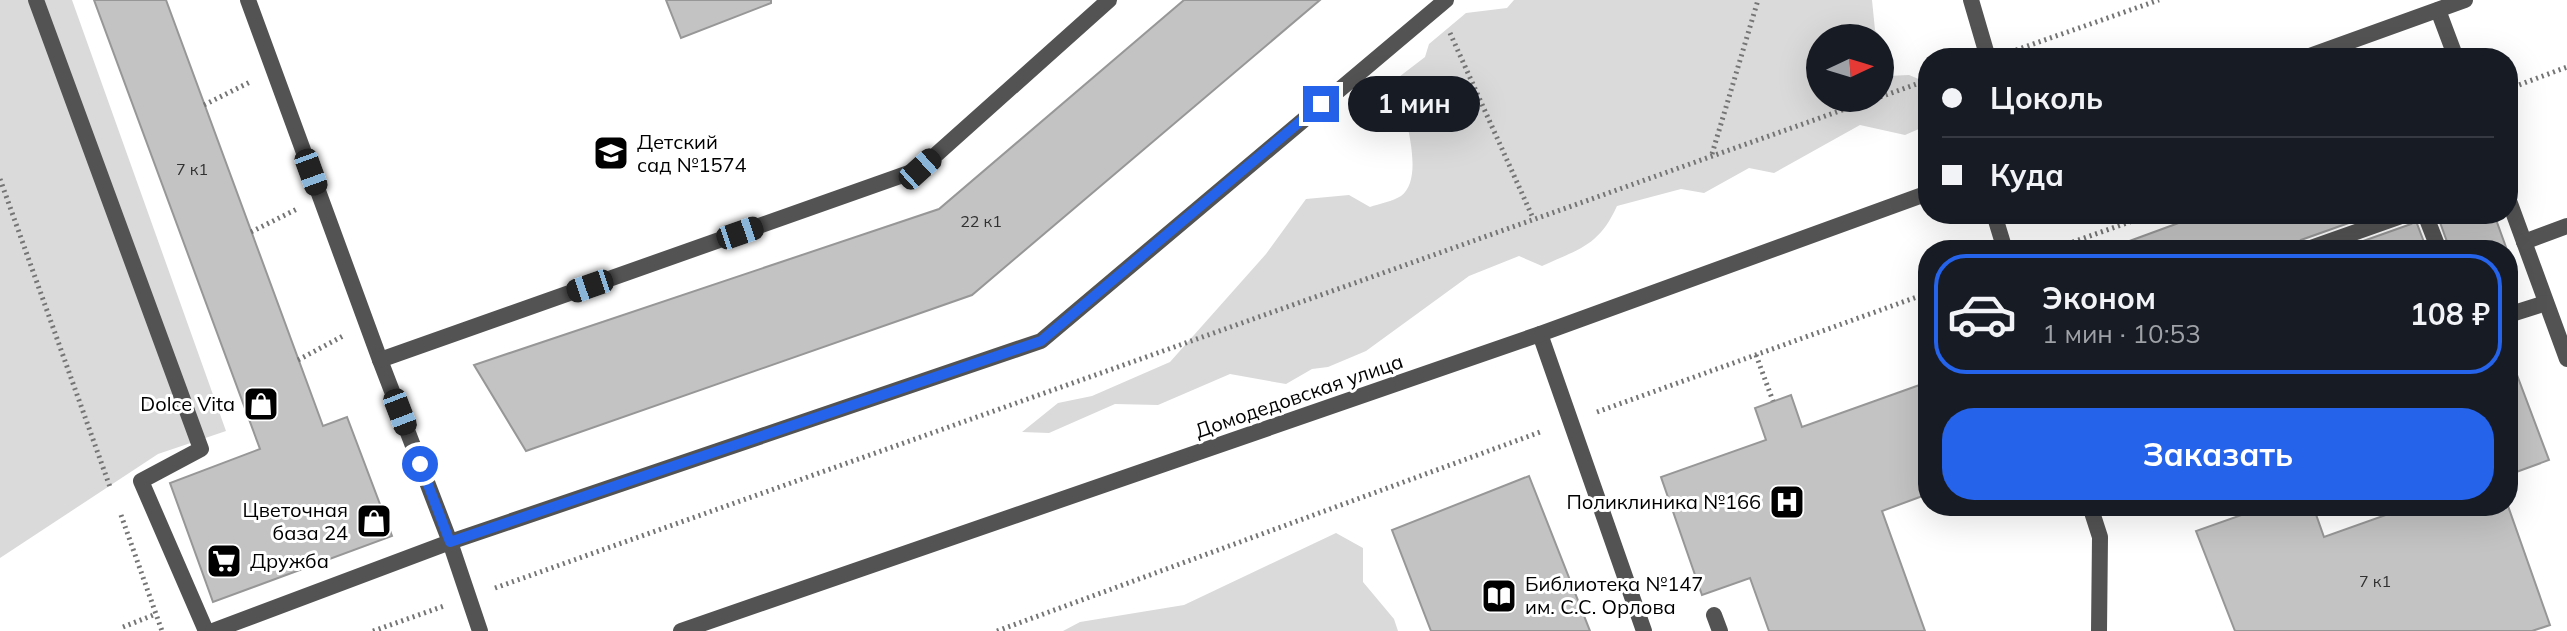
<!DOCTYPE html>
<html lang="ru">
<head>
<meta charset="utf-8">
<style>
  :root { --surface:#171b24; --page:#20242c; --text:#f1f3f6; --muted:#9ea1a6; --line:#363941; --accent:#2563eb }
  body { margin:0; font-family:Mulish,sans-serif; background:var(--page); color:var(--text); height:100vh; display:flex; flex-direction:column; font-size:30px; white-space:nowrap }
  * { box-sizing:border-box; margin:0 }
  p { font-size:26px; color:var(--muted) }
  .icon { flex:none; width:44px; height:44px; fill:none; stroke:currentColor; stroke-width:2; stroke-linecap:round; stroke-linejoin:round }
  .map { position:relative; flex:1; overflow:hidden }
  .sheet { position:absolute; left:1918px; top:240px; width:600px; height:276px; display:flex; flex-direction:column; background:var(--surface); border-radius:32px; box-shadow:0 8px 32px #0002 }
  .sheet>* { flex:none }
  .top-card { position:absolute; left:1918px; top:48px; width:600px; height:176px; border-radius:32px; box-shadow:0 8px 32px #0002; display:grid; align-content:center; height:176px; padding:0 24px; background:var(--surface) }
  .needle { width:52px; rotate:86deg }
  .controls { position:absolute; left:1806px; top:24px; display:grid; gap:16px }
  .controls a { display:grid; place-items:center; width:88px; height:88px; border-radius:50%; background:var(--surface); box-shadow:0 8px 32px #0002; font-size:40px }
  .end { position:absolute; width:36px; height:36px; margin:-18px; border:10px solid #2563eb; background:#fff; box-shadow:0 0 0 4px #fff }
  .from { border-radius:50% }
  .bubble { position:absolute; height:56px; border-radius:28px; background:var(--surface); box-shadow:0 8px 32px #0002; font-size:26px; font-weight:700; line-height:56px; text-align:center }
  .car { position:absolute; width:24px; height:48px; margin:-24px -12px; border-radius:10px; box-shadow:0 0 6px 2px #0007; background:linear-gradient(#222 24%,#8ab4d8 0 40%,#222 0 76%,#8ab4d8 0 86%,#222 0) }
  .top-card b { display:flex; align-items:center; gap:28px; height:76px; font-size:30px }
  .top-card b+b { border-top:2px solid var(--line) }
  .top-card i { width:20px; height:20px; background:var(--text) }
  ul { padding:14px 0 0; list-style:none }
  li { display:flex; align-items:center; gap:24px; height:120px; margin:0 16px 12px; padding:0 8px; border:4px solid transparent; border-radius:32px }
  li div { flex:1 }
  li b { display:block; font-size:30px }
  li em { font-style:normal; font-weight:700 }
  li.on { border-color:var(--accent) }
  li>.icon { width:72px; height:72px; stroke-width:1.5 }
  .primary-button { display:flex; gap:16px; margin-top:auto; padding:16px 24px }
  .primary-button a { flex:1; height:92px; border-radius:32px; background:var(--accent); color:#fff; font-size:32px; font-weight:700; line-height:92px; text-align:center }
  .map>svg:first-child { display:block }
</style>
</head>
<body>
<div class="map">
<svg width="2567" height="631" viewBox="0 0 2567 631">
  <rect width="100%" height="100%" fill="#fff"/>
  <g fill="#dadada" fill-rule="evenodd">
    <polygon points="0,0 72,0 226,431 158,454 0,558"/>
    <path d="M1514 0H1872L1875 30 1889 47 1888 76 1909 75 1928 83V125L1905 135 1860 125 1774 173 1749 168 1704 193 1681 189 1617 206C1599 246 1579 249 1542 266L1519 256 1469 276 1366 351 1328 367 1312 369 1286 384 1230 374 1158 405 1115 404 1049 433 1022 432 1058 403 1092 396 1170 362 1266 254 1306 199 1349 195 1370 207C1379 204 1393 201 1401 196 1427 177 1402 106 1395 80L1425 57 1429 44 1466 13 1507 8ZM1820 38H1880V98H1820Z"/>
    <polygon points="1336,533 1363,548 1363,582 1394,619 1398,631 1063,631 1080,622 1184,605"/>
  </g>
  <g fill="#c3c3c3" stroke="#979797" stroke-width="2">
    <polygon points="94,0 166,0 323,426 347,417 392,536 213,602 170,483 260,449"/>
    <polygon points="666,0 771,0 771,3 681,38"/>
    <polygon points="1184,0 1320,0 972,295 526,451 474,365 939,209"/>
    <polygon points="2203,214 2374,214 2301,240 2296,244 2294,250 2117,250 2116,246"/>
    <polygon points="2437,214 2494,214 2507,250 2450,250"/>
    <polygon points="2416,221 2427,250 2338,250 2411,224"/>
    <polygon points="2511,359 2549,460 2508,475 2508,360"/>
    <polygon points="1928,382 1928,494 1882,511 1925,631 1769,631 1750,578 1702,595 1661,477 1766,440 1755,408 1791,395 1802,427"/>
    <polygon points="1529,476 1590,631 1431,631 1392,530"/>
    <polygon points="2267,506 2313,506 2324,537 2411,506 2508,506 2550,625 2532,631 2235,631 2196,531"/>
  </g>
  <g fill="none" stroke-linecap="round" stroke-linejoin="round">
    <g stroke="#757575" stroke-width="5" stroke-dasharray="2 4" stroke-linecap="butt">
      <polyline points="1450,33 1533,218"/>
      <polyline points="2016,50 2159,0"/>
      <polyline points="2508,89 2567,67"/>
      <polyline points="1880,97 1928,80"/>
      <polyline points="204,105 250,82"/>
      <polyline points="1712,154 1758,0"/>
      <polyline points="0,179 110,487"/>
      <polyline points="251,232 297,209"/>
      <polyline points="2050,250 2152,214"/>
      <polyline points="1756,355 1773,401"/>
      <polyline points="298,360 343,336"/>
      <polyline points="1597,412 1928,293"/>
      <polyline points="121,515 162,631"/>
      <polyline points="495,588 1876,98"/>
      <polyline points="123,627 156,614"/>
      <polyline points="373,631 444,606"/>
      <polyline points="997,631 1543,431"/>
    </g>
    <g stroke="#535353" stroke-width="16">
      <polyline points="36,0 201,449 141,481 206,631"/>
      <polyline points="248,0 380,360 450,542 1041,341 1446,0"/>
      <polyline points="1971,0 1988,58"/>
      <polyline points="2438,10 2456,58"/>
      <polyline points="2508,198 2567,359"/>
      <polyline points="1994,214 2005,250"/>
      <polyline points="2425,214 2439,250"/>
      <polyline points="2524,242 2567,226"/>
      <polyline points="2305,250 2407,214"/>
      <polyline points="2508,315 2546,303"/>
      <polyline points="1540,334 1644,631"/>
      <polyline points="380,360 920,169 1109,0"/>
      <polyline points="2090,506 2100,537 2099,631"/>
      <polyline points="1714,615 1720,631"/>
      <polyline points="213,631 450,542 480,631"/>
    </g>
    <g stroke="#535353" stroke-width="16">
      <polyline points="2304,58 2465,0"/>
      <polyline points="681,631 1540,334 1928,193"/>
    </g>
  </g>
  <g fill="none" stroke-linecap="round" stroke-linejoin="round">
    <polyline stroke="#2563eb" stroke-width="10" points="420,464 450,542 1041,341 1321,104"/>
  </g>
  <defs>
    <symbol id="school-square" viewBox="-11 -11 22 22"><rect x="-9" y="-9" width="18" height="18" rx="4" fill="#000" stroke="#fff"/><path d="M0-5L7-2L0 1L-7-2ZM-4 1L0 2.5L4 1V4Q0 6-4 4Z" fill="#fff"/></symbol>
    <symbol id="shop-square" viewBox="-11 -11 22 22"><rect x="-9" y="-9" width="18" height="18" rx="4" fill="#000" stroke="#fff"/><path d="M-5-2.5h2.3a2.7 3.5 0 0 1 5.4 0H5L5.5 6h-11ZM-1.5-2.5h3a1.5 2.3 0 0 0-3 0Z" fill="#fff"/></symbol>
    <symbol id="hospital-square" viewBox="-11 -11 22 22"><rect x="-9" y="-9" width="18" height="18" rx="4" fill="#000" stroke="#fff"/><path d="M-5-5h3v3.5h4V-5h3V5h-3V1.5h-4V5h-3Z" fill="#fff"/></symbol>
    <symbol id="supermarket-square" viewBox="-11 -11 22 22"><rect x="-9" y="-9" width="18" height="18" rx="4" fill="#000" stroke="#fff"/><path d="M-6-5.5h2.5l.6 2H6L4.5 2H-2.5L-4.4-4H-6ZM-1.5 3.2a1.3 1.3 0 1 0 .1 0ZM3 3.2a1.3 1.3 0 1 0 .1 0Z" fill="#fff"/></symbol>
    <symbol id="library-square" viewBox="-11 -11 22 22"><rect x="-9" y="-9" width="18" height="18" rx="4" fill="#000" stroke="#fff"/><path d="M-6-4Q-3-5.5-.7-3.5V5Q-3 3-6 4ZM6-4Q3-5.5 .7-3.5V5Q3 3 6 4Z" fill="#fff"/></symbol>
  </defs>
  <g fill-rule="evenodd">
    <use href="#school-square" x="591" y="133" width="40" height="40"/>
    <use href="#shop-square" x="241" y="384" width="40" height="40"/>
    <use href="#hospital-square" x="1767" y="482" width="40" height="40"/>
    <use href="#shop-square" x="354" y="501" width="40" height="40"/>
    <use href="#supermarket-square" x="204" y="541" width="40" height="40"/>
    <use href="#library-square" x="1479" y="576" width="40" height="40"/>
  </g>
  <g text-anchor="middle" stroke-width="6" stroke-linejoin="round" paint-order="stroke">
    <g font-size="16" fill="#313131">
      <text x="192" y="175">7 к1</text>
      <text x="981" y="227">22 к1</text>
      <text x="2375" y="587">7 к1</text>
    </g>
    <g font-size="20" fill="#000" stroke="#fff" text-anchor="start">
      <text x="637" y="149">Детский<tspan x="637" dy="23">сад №1574</tspan></text>
      <text x="235" y="411" text-anchor="end">Dolce Vita</text>
      <text x="1761" y="509" text-anchor="end">Поликлиника №166</text>
      <text x="348" y="517" text-anchor="end">Цветочная<tspan x="348" dy="23">база 24</tspan></text>
      <text x="250" y="568">Дружба</text>
      <text x="1525" y="591">Библиотека №147<tspan x="1525" dy="23">им. С.С. Орлова</tspan></text>
    </g>
    <g font-size="20" fill="#000" stroke="#fff">
      <text transform="translate(1299 396) rotate(-19)" y="7">Домодедовская улица</text>
    </g>
  </g>
</svg>
<div class="controls">
<a><svg class="needle" viewBox="-14 -14 28 28"><path d="M0-13l5 13h-10z" fill="#e53935"/><path d="M0 13l5-13h-10z" fill="#9ea1a6"/></svg></a>
</div>
<i class="end from" style="left:420px;top:464px"></i>
<i class="end" style="left:1321px;top:104px"></i>
<div class="bubble" style="left:1348px;top:76px;width:132px">1 мин</div>
<i class="car" style="left:920px;top:169px;rotate:48deg"></i>
<i class="car" style="left:311px;top:172px;rotate:160deg"></i>
<i class="car" style="left:740px;top:233px;rotate:71deg"></i>
<i class="car" style="left:590px;top:286px;rotate:251deg"></i>
<i class="car" style="left:400px;top:412px;rotate:159deg"></i>
<div class="top-card">
<b><i class="from"></i>Цоколь</b>
<b><i></i>Куда</b>
</div>
<section class="sheet">
<ul>
<li class="on"><svg class="icon" aria-label="car" viewBox="0 0 24 24"><path d="M5 17H2v-5l4-1 3-4h7l3 4 3 1v5h-3M9 17h6M6 11h13"/><circle cx="7" cy="17" r="2"/><circle cx="17" cy="17" r="2"/></svg><div><b>Эконом</b><p>1 мин · 10:53</p></div><em>108 ₽</em></li>
</ul>
<div class="primary-button"><a>Заказать</a></div>
</section>
</div>
</body>
</html>
